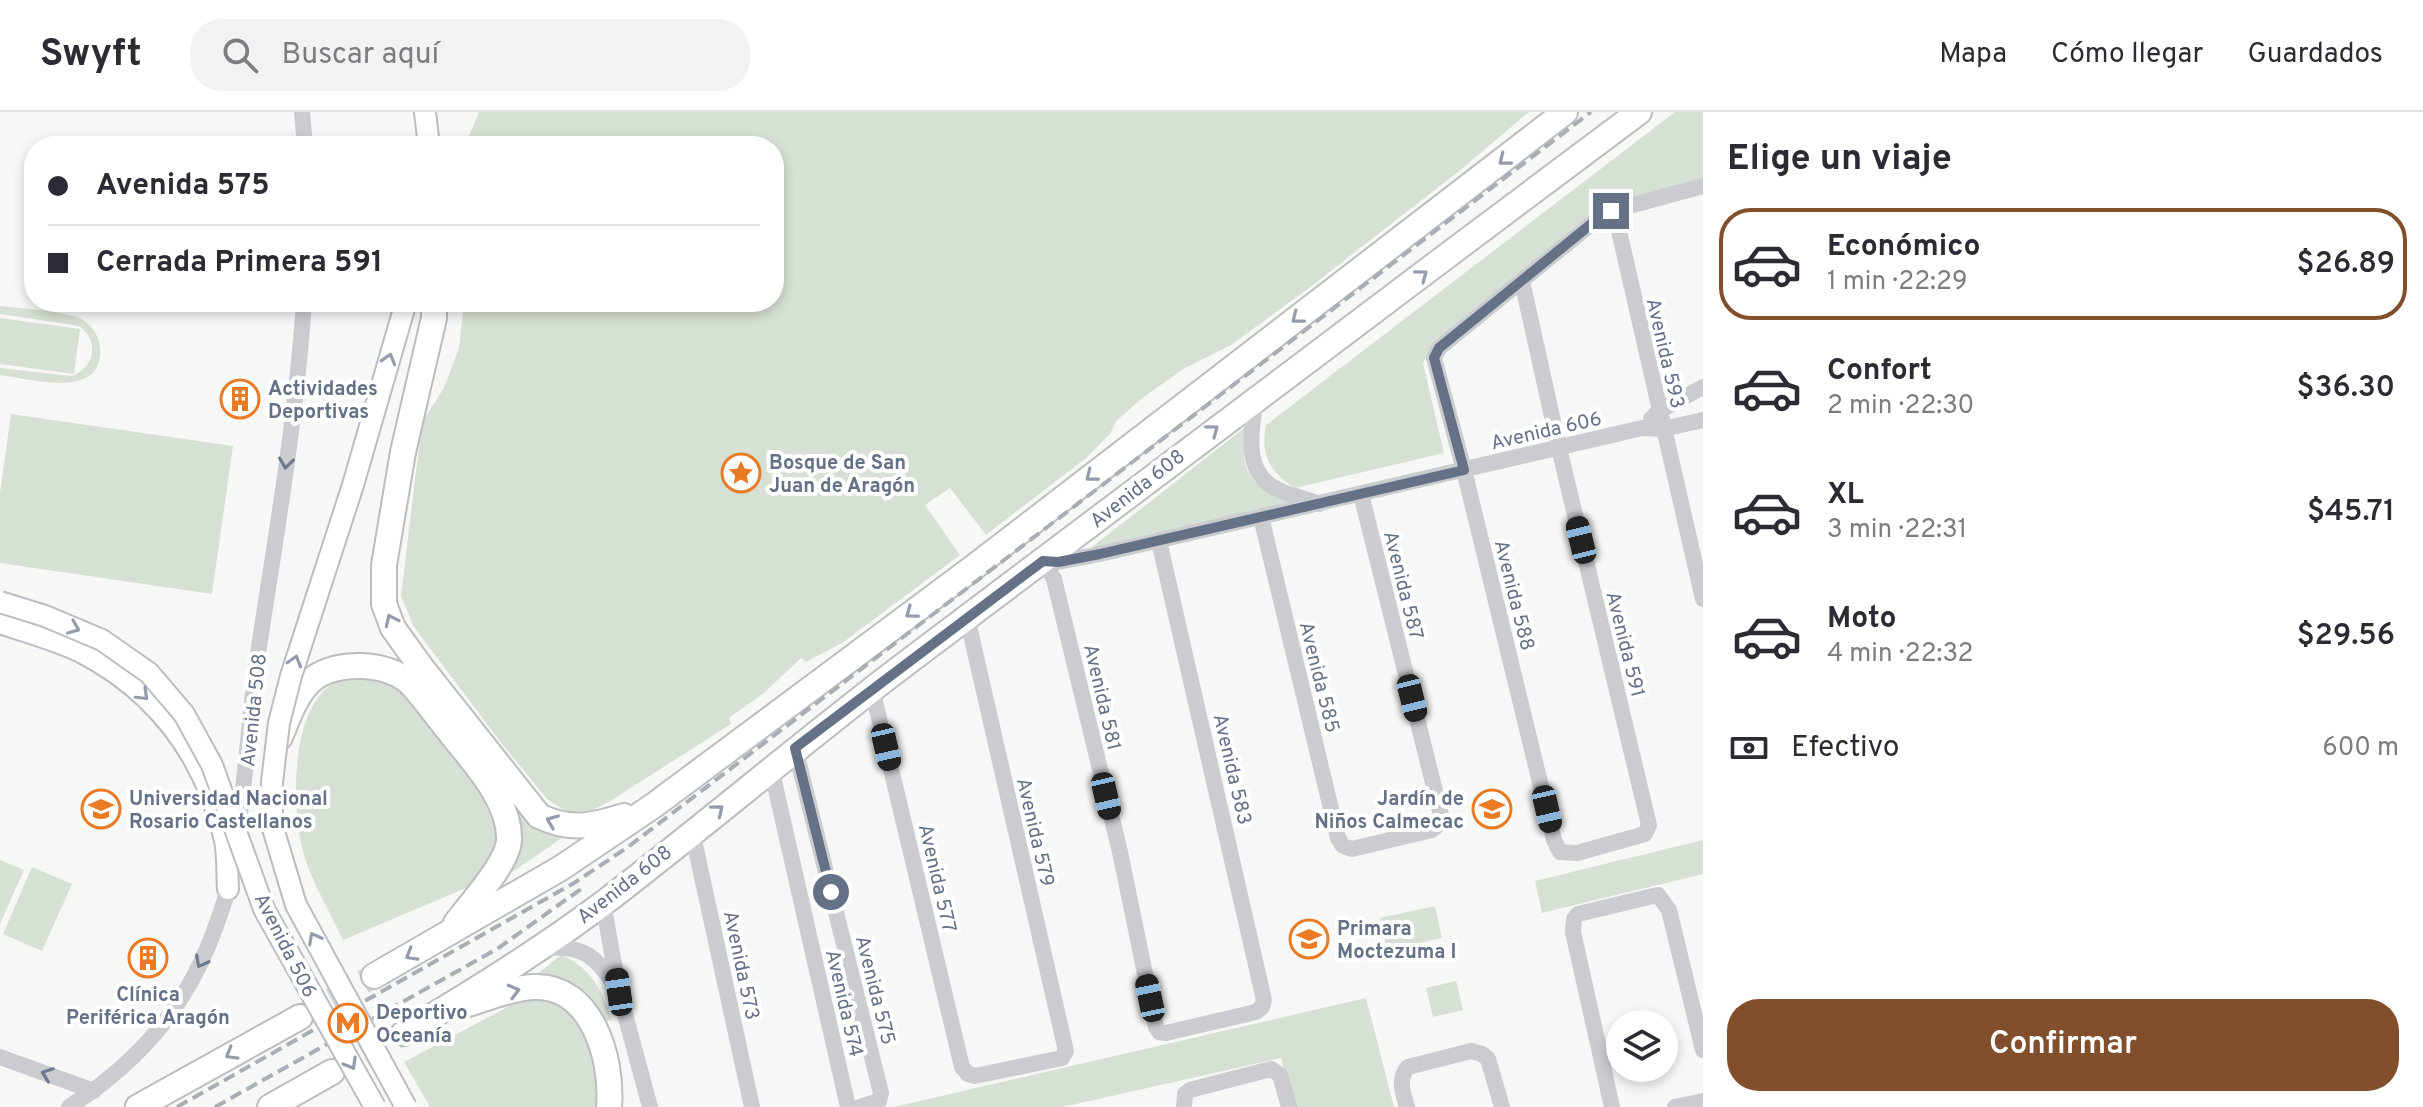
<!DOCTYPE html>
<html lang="es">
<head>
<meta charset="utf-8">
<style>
  :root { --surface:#fff; --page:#f2f2f3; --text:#2b2b33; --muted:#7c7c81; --line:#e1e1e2; --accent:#814f2c }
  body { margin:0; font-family:Overpass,sans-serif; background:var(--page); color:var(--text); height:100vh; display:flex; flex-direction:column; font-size:30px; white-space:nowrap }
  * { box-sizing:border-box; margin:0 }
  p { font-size:26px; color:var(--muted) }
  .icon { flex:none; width:44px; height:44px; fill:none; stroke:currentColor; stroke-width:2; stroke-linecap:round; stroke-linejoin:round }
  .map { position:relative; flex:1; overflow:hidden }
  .side { display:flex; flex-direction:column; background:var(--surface); width:720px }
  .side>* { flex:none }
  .top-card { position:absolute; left:24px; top:24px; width:760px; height:176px; border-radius:32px; box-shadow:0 4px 12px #0003; display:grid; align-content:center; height:176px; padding:0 24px; background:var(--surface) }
  .controls { position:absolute; left:1606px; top:898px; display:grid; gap:16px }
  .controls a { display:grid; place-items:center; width:72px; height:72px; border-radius:50%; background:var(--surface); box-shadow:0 4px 12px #0003; font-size:40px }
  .end { position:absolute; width:36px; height:36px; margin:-18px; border:10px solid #657187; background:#fff; box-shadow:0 0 0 4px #fff }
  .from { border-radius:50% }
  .car { position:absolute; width:24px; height:48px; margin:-24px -12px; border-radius:10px; box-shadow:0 0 6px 2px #0007; background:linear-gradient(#222 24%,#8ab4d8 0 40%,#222 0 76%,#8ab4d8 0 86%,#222 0) }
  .top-card b { display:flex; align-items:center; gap:28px; height:76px; font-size:30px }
  .top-card b+b { border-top:2px solid var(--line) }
  .top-card i { width:20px; height:20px; background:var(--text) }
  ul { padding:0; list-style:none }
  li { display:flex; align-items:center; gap:24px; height:112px; margin:0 16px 12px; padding:0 8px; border:4px solid transparent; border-radius:32px }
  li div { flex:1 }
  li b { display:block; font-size:30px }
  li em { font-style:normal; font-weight:600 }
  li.on { border-color:var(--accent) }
  li>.icon { width:72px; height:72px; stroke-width:1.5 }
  h2 { padding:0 24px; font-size:36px; line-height:96px }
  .pay { display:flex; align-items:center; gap:20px; height:88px; padding:0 24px; font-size:30px }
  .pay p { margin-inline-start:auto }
  .button { display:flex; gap:16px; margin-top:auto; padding:16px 24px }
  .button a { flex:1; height:92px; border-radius:32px; background:var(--accent); color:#fff; font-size:32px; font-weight:600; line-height:92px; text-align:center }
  header { display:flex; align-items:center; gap:48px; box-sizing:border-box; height:112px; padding:0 40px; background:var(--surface); border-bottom:2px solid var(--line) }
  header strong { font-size:38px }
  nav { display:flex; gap:44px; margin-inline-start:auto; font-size:28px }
  .search { width:560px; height:72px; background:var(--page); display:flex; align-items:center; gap:20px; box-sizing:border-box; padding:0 28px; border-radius:32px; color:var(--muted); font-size:30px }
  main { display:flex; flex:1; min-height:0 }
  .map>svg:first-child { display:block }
</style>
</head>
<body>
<header>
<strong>Swyft</strong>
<div class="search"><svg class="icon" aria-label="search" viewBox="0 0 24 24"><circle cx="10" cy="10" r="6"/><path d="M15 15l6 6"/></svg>Buscar aquí</div>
<nav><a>Mapa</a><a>Cómo llegar</a><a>Guardados</a></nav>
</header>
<main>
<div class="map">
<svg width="1703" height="995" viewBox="0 0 1703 995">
  <rect width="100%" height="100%" fill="#f7f8f5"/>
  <g fill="#d7e0d5">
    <polygon points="479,0 1529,0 1458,60 1305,179 1231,233 1185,256 1145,284 1116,309 1110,322 1086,346 986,423 950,376 925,393 960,443 842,531 806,550 801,546 764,581 729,606 731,612 612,688 593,698 568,701 547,687 499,628 414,515 401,484 422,310 444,276 459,236 464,190 774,190 774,34 465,34"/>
    <path d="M1675 0H1703V70L1599 95 1433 233 1423 251 1444 341 1295 376C1270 360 1260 343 1266 313Z"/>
    <path d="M0 194C23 197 59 198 79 206 90 211 99 222 100 235 105 289 29 267 0 263V256L72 264C95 255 100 229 79 214L0 202Z"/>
    <polygon points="0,206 80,217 74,262 0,252"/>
    <polygon points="11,302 233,334 212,482 0,451 0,381"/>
    <path d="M1248 313C1234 357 1255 384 1299 390L1087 439Z"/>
    <path d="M366 564 398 574 493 692 499 724 486 757 466 776 343 828C331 802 311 768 304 743 291 698 289 596 335 570 343 565 357 566 366 564Z"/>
    <polygon points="505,678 568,722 506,764"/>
    <polygon points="1703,728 1703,762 1542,801 1535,769"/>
    <polygon points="0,748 24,758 0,812"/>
    <polygon points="32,755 72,772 42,839 3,822"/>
    <polygon points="1435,794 1442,826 1387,838 1380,806"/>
    <path d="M561 843C592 856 602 878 612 908L604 909 552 866 536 863Z"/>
    <polygon points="1456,869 1463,898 1433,905 1426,876"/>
    <path d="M532 886C542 886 554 886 563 892 592 908 598 966 601 995H430L404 950 521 888Z"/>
    <polygon points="1366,886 1394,995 1294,995 1281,946 1063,995 894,995"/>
  </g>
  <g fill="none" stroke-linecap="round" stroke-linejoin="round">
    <g stroke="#d2d6da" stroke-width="24" stroke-dasharray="24 12" stroke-linecap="butt">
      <polyline points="300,905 374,864"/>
      <polyline points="332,960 404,921"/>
    </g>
    <defs>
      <g id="major">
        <polyline points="425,0 429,34"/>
        <path d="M0 511C26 520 56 528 81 540 158 580 205 644 225 728 228 743 227 761 228 777"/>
      </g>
      <g id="highway">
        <path d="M434 190V206L403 340 384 453V492L393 516 421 555 539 704C570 719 593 714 624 704"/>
        <path d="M280 625C288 606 296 581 313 567 337 548 388 550 410 571 425 587 438 606 452 623 475 652 511 690 509 729 507 752 470 792 456 811"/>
        <polyline points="374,864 561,756 653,694 974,455 1565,0"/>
        <path d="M461 894C484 888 509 876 533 875 592 872 613 947 609 995"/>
        <path d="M404 921C472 881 541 838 605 790 703 715 798 634 896 559 1142 371 1391 186 1639 0"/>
        <polyline points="138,995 300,905"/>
        <polyline points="270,995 332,960"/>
      </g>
    </defs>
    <use href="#major" stroke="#babdc2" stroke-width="24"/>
    <use href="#highway" stroke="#bcbdc1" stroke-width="28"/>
    <g stroke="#caccd0" stroke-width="16">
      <polyline points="302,0 305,34"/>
      <polyline points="1611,99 1617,110 1703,487"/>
      <polyline points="1522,169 1559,336 1649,713 1645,722 1577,741 1560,740 1554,728 1464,358 1434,246 1439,236 1601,104 1611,99 1703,74"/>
      <path d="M1256 285C1252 316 1241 360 1277 377 1290 384 1306 386 1319 392"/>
      <polyline points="1651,307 1659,299 1703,275"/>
      <polyline points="1261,405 1338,726 1343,734 1352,737 1432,718 1438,713 1441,703 1361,382"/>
      <polyline points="1043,449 1054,467 1120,740 1156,915 1159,920 1166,921 1256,900 1262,895 1264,888 1159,429"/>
      <polyline points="1043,449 1058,450 1100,442 1642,316 1663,317 1703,308"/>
      <polyline points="872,577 962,955 968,962 975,964 1062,946 1066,939 967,505"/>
      <polyline points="795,636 881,981 879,989 860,995"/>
      <polyline points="771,656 848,995"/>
      <polyline points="692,719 752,995"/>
      <path d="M237 724C246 665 249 606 257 548 275 429 296 310 304 190"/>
      <polyline points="603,791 619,880 650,995"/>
      <path d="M544 836C583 833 595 843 616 875"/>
      <polyline points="0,945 94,979"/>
      <path d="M69 995C142 948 190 891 218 808 223 794 228 781 230 767"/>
      <polyline points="1184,995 1185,982 1190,978 1271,957 1280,963 1289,995"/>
      <path d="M1407 995C1403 981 1397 967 1408 955L1471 939 1482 942 1488 947 1502 995"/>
      <polyline points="1612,995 1573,820 1574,807 1578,802 1649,785 1658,783 1669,798 1703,938"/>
      <polyline points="1675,995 1703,989"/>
    </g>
    <use href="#major" stroke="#fff" stroke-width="20"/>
    <use href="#highway" stroke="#fff" stroke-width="24"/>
    <g stroke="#a9adb4" stroke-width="4" stroke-dasharray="12 6" stroke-linecap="butt">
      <polyline points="177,995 574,771 628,735 1591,0"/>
      <polyline points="215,995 497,837 581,777"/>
    </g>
    <defs>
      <g id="major-bridge">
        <polyline points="0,490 45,504 102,528 149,561 184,602 212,653 264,797 375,995"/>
        <polyline points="406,995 296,793 272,713 272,670 279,611 291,564 353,373 406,190"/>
      </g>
    </defs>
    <use href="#major-bridge" stroke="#babdc2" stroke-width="24" stroke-linecap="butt"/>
    <use href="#major-bridge" stroke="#fff" stroke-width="20"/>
  </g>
  <defs><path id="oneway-chevron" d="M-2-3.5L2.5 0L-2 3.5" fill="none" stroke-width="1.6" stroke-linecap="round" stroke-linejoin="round" transform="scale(2)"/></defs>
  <g stroke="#939cab">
    <use href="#oneway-chevron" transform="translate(1504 48) rotate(142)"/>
    <use href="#oneway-chevron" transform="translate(1422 163) rotate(-37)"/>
    <use href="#oneway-chevron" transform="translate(1297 206) rotate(142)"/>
    <use href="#oneway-chevron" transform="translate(389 247) rotate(-74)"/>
    <use href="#oneway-chevron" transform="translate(1213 318) rotate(-37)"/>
    <use href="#oneway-chevron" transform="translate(1091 364) rotate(142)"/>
    <use href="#oneway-chevron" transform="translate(911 501) rotate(143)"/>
    <use href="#oneway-chevron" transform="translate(391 508) rotate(-115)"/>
    <use href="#oneway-chevron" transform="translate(74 516) rotate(22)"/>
    <use href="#oneway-chevron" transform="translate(295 549) rotate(-73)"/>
    <use href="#oneway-chevron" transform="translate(143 583) rotate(44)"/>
    <use href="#oneway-chevron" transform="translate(718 698) rotate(-39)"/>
    <use href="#oneway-chevron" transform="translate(552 709) rotate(-158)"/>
    <use href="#oneway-chevron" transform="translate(314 826) rotate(-118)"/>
    <use href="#oneway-chevron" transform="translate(411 843) rotate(150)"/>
    <use href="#oneway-chevron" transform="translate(514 879) rotate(-15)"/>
    <use href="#oneway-chevron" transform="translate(231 942) rotate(150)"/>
    <use href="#oneway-chevron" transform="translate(351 952) rotate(60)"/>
  </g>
  <g stroke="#6f7a8e">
    <use href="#oneway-chevron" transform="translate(286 351) rotate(98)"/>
    <use href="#oneway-chevron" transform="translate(201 850) rotate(118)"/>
    <use href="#oneway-chevron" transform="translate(47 962) rotate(-160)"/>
  </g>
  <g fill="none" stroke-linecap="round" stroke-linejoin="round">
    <polyline stroke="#657187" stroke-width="10" points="831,780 795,636 1043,449 1058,450 1100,442 1464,358 1434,246 1439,236 1601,104 1611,99"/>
  </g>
  <defs>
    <symbol id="building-ring" viewBox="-11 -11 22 22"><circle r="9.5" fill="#fff" stroke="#ea7a23" stroke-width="1.5"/><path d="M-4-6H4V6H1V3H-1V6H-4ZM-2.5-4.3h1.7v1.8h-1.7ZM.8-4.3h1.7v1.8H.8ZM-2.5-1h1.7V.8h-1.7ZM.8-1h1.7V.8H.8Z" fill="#ea7a23"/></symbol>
    <symbol id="sight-ring" viewBox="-11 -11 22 22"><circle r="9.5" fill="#fff" stroke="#ea7a23" stroke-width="1.5"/><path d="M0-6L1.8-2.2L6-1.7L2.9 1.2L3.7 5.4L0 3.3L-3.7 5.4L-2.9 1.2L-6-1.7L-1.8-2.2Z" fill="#ea7a23"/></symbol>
    <symbol id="university-ring" viewBox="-11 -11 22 22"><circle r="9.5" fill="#fff" stroke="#ea7a23" stroke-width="1.5"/><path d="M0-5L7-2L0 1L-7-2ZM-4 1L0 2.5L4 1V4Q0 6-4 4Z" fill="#ea7a23"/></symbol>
    <symbol id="school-ring" viewBox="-11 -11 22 22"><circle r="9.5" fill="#fff" stroke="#ea7a23" stroke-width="1.5"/><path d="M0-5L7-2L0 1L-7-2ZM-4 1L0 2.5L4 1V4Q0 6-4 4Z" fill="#ea7a23"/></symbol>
    <symbol id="metro-ring" viewBox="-11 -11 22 22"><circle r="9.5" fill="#fff" stroke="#ea7a23" stroke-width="1.5"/><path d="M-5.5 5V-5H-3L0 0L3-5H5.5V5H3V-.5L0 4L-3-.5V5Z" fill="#ea7a23"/></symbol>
  </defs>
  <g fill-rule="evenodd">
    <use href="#building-ring" x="218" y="265" width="44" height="44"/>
    <use href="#sight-ring" x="719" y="339" width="44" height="44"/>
    <use href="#university-ring" x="79" y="675" width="44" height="44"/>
    <use href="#school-ring" x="1470" y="675" width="44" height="44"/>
    <use href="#school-ring" x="1287" y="805" width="44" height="44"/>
    <use href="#building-ring" x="126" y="824" width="44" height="44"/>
    <use href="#metro-ring" x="326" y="889" width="44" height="44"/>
  </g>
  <g text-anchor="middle" stroke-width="8" stroke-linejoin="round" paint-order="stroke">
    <g font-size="20" fill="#657187" stroke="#fff">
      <text transform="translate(1666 241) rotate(77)" y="7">Avenida 593</text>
      <text transform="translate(1546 318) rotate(-13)" y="7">Avenida 606</text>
      <text transform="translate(1137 376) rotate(-38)" y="7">Avenida 608</text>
      <text transform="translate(1404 473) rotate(76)" y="7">Avenida 587</text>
      <text transform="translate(1515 483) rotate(76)" y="7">Avenida 588</text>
      <text transform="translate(1626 532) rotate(76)" y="7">Avenida 591</text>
      <text transform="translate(1320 565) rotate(76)" y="7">Avenida 585</text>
      <text transform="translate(1103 585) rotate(77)" y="7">Avenida 581</text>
      <text transform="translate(253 598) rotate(-84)" y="7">Avenida 508</text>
      <text transform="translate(1233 657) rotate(77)" y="7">Avenida 583</text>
      <text transform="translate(1036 720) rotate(77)" y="7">Avenida 579</text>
      <text transform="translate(938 766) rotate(77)" y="7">Avenida 577</text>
      <text transform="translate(624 772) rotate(-38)" y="7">Avenida 608</text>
      <text transform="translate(286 833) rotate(63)" y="7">Avenida 506</text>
      <text transform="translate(742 853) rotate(78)" y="7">Avenida 573</text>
      <text transform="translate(876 878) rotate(76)" y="7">Avenida 575</text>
      <text transform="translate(845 891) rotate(77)" y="7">Avenida 574</text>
    </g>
    <g font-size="20" font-weight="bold" fill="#657187" stroke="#fff" text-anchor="start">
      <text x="268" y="283">Actividades<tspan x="268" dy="23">Deportivas</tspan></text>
      <text x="769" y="357">Bosque de San<tspan x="769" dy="23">Juan de Aragón</tspan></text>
      <text x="129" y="693">Universidad Nacional<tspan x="129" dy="23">Rosario Castellanos</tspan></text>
      <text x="1464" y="693" text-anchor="end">Jardín de<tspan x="1464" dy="23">Niños Calmecac</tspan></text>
      <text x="1337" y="823">Primara<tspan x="1337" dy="23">Moctezuma I</tspan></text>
      <text x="148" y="889" text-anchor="middle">Clínica<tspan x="148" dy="23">Periférica Aragón</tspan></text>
      <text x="376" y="907">Deportivo<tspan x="376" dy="23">Oceanía</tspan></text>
    </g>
  </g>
</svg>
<div class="controls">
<a><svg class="icon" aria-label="layers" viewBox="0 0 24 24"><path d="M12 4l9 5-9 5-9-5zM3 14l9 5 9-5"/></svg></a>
</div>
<i class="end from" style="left:831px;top:780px"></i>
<i class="end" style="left:1611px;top:99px"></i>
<i class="car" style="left:1581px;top:428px;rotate:346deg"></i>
<i class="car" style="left:1412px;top:586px;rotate:166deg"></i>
<i class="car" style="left:886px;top:635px;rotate:167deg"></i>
<i class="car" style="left:1106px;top:684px;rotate:167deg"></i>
<i class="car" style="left:1547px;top:697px;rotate:167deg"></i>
<i class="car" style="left:619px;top:880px;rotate:352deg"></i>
<i class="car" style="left:1150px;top:886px;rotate:348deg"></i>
<div class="top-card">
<b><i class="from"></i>Avenida 575</b>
<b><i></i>Cerrada Primera 591</b>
</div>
</div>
<section class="side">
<h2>Elige un viaje</h2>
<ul>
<li class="on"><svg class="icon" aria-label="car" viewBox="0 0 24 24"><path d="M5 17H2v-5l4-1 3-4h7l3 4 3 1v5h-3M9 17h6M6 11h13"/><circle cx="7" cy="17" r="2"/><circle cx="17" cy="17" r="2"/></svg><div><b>Económico</b><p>1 min · 22:29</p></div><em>$26.89</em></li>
<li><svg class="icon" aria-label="car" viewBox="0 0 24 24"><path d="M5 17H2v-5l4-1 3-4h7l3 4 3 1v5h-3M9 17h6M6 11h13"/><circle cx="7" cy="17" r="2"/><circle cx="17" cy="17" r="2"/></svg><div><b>Confort</b><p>2 min · 22:30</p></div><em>$36.30</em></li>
<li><svg class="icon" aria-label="car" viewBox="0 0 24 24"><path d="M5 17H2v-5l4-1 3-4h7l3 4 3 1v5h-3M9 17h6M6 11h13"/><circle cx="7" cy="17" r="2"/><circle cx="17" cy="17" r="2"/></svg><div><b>XL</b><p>3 min · 22:31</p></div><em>$45.71</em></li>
<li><svg class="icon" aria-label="car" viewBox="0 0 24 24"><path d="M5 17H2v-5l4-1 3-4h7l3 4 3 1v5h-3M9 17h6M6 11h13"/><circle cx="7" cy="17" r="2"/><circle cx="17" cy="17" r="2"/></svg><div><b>Moto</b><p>4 min · 22:32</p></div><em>$29.56</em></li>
</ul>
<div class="pay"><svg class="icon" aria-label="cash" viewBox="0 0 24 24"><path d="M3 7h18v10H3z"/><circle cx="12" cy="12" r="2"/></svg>Efectivo<p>600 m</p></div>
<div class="button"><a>Confirmar</a></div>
</section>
</main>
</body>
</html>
